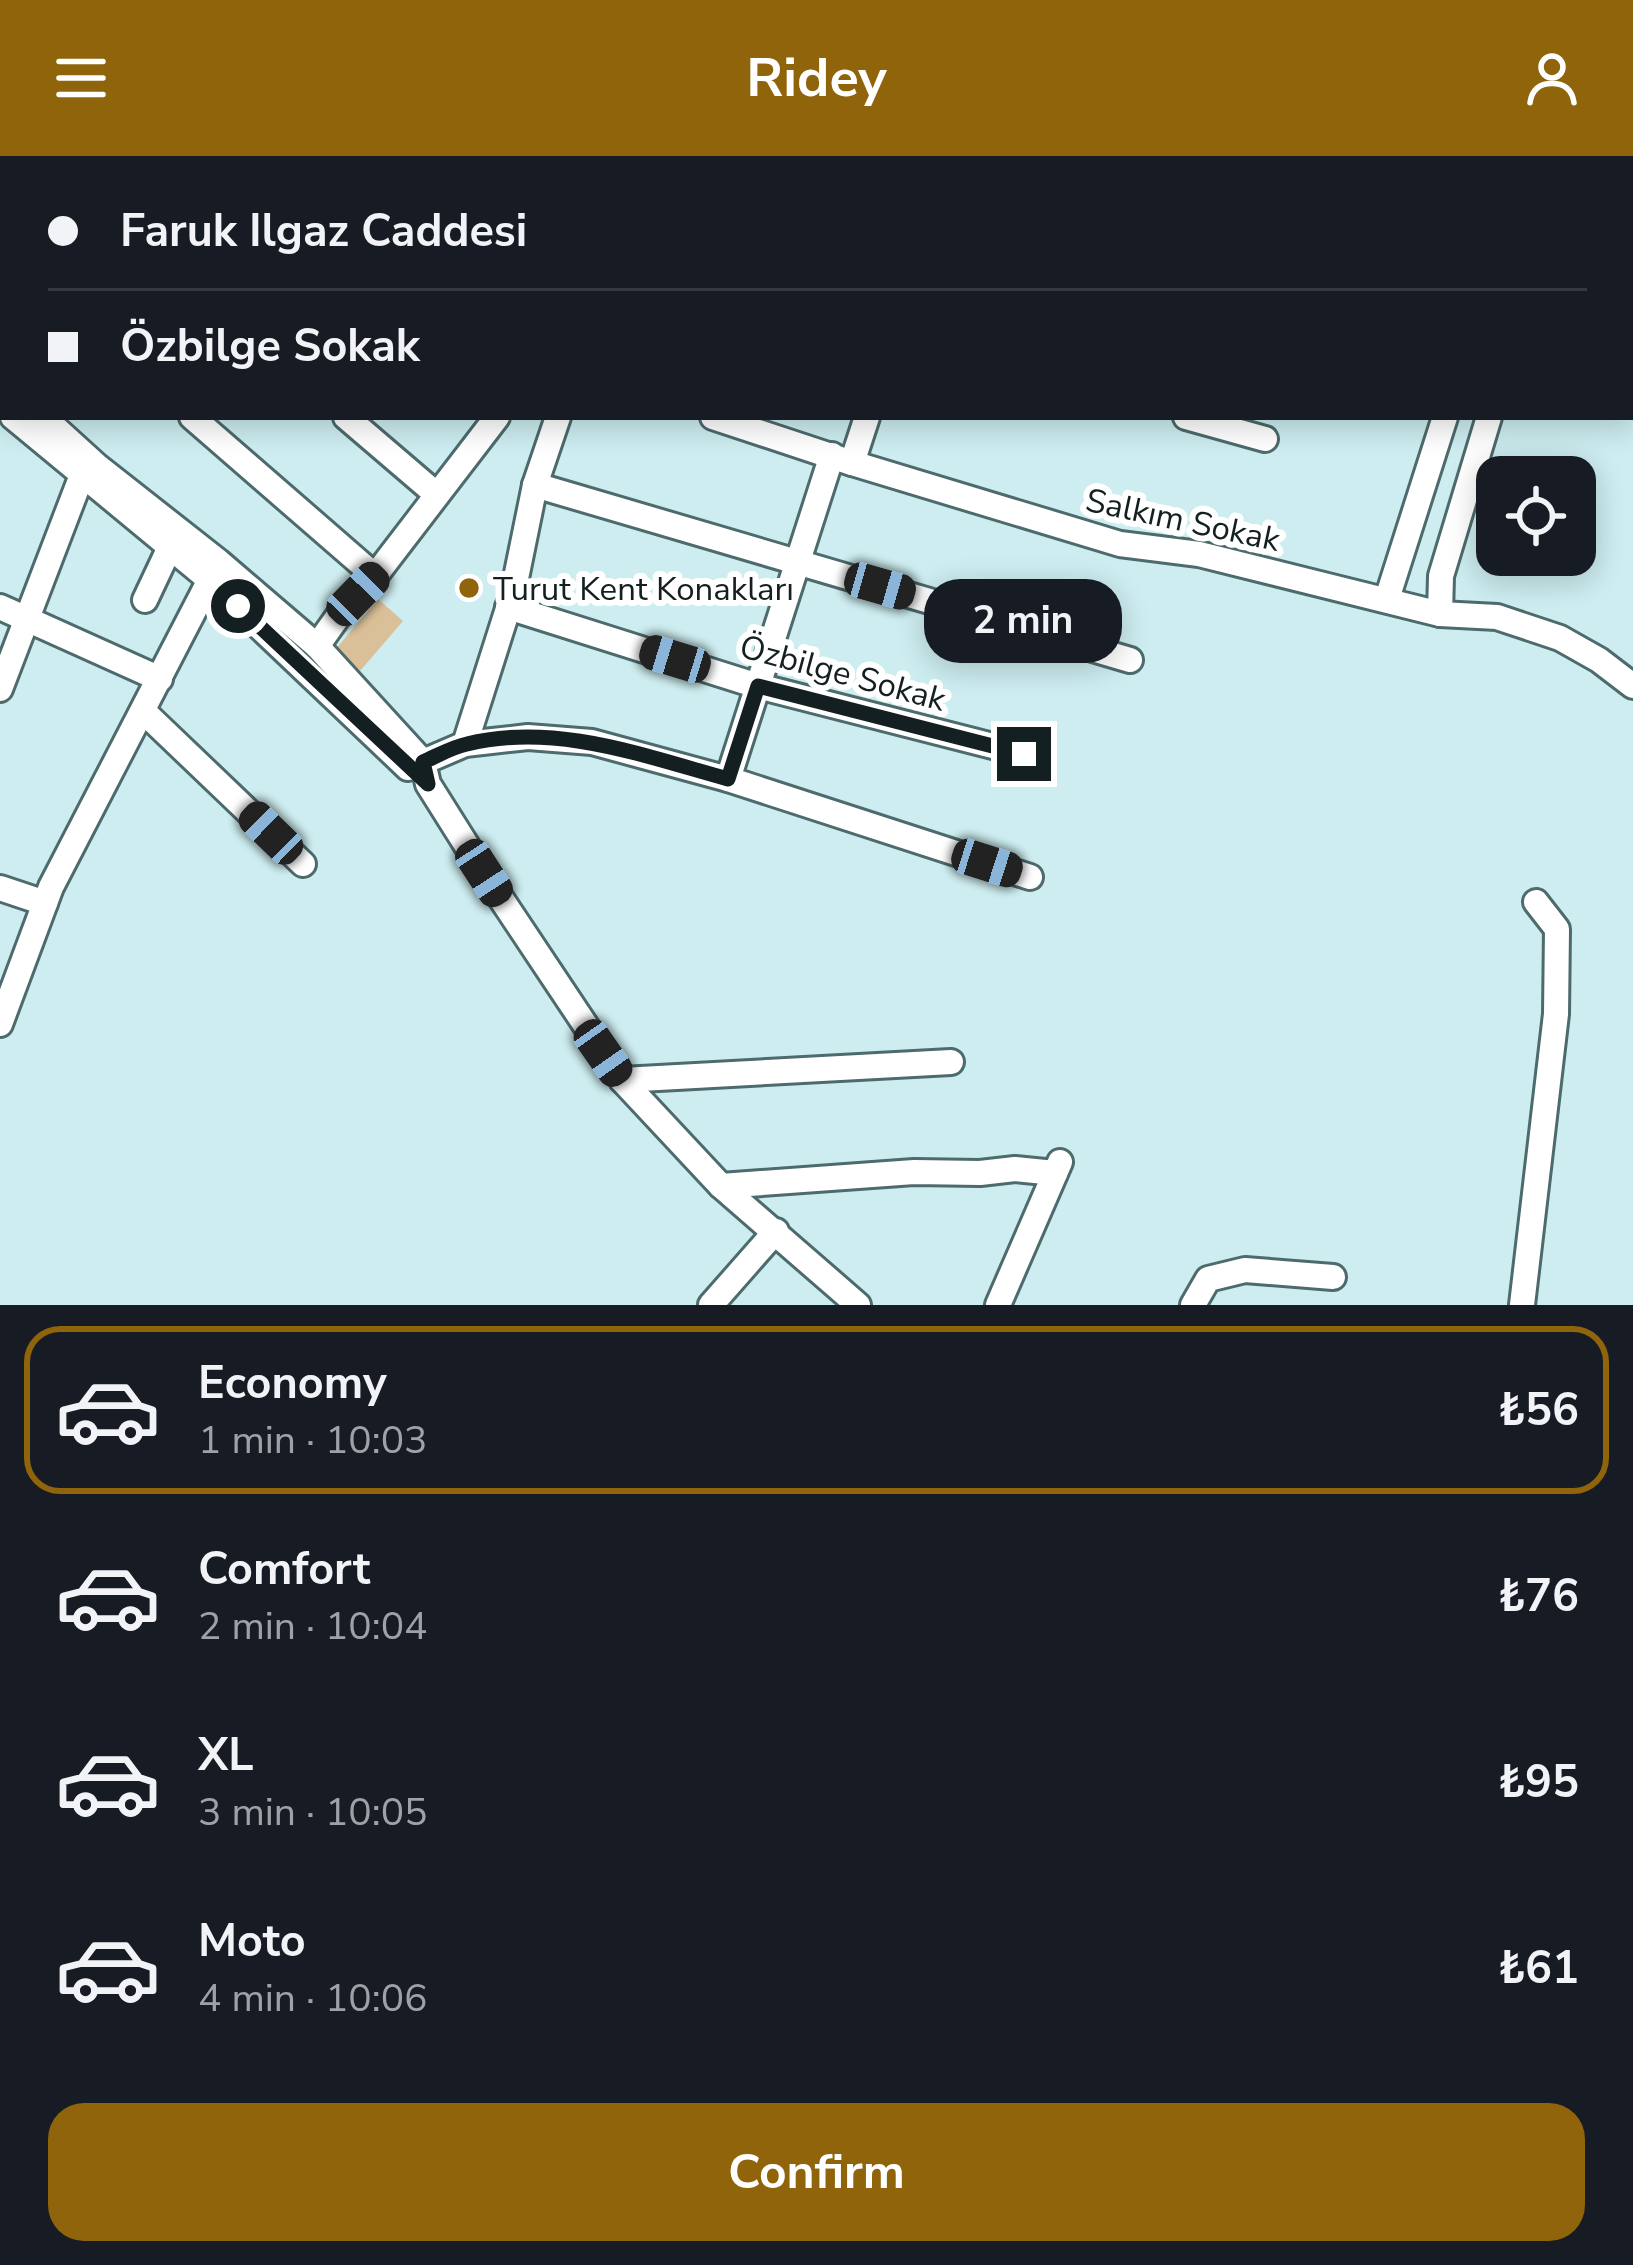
<!DOCTYPE html>
<html lang="en">
<head>
<meta charset="utf-8">
<style>
  :root { --surface:#171b24; --page:#20242c; --text:#f1f3f6; --muted:#9ea1a6; --line:#363941; --accent:#8f640a }
  body { margin:0; font-family:"Nunito Sans",sans-serif; background:var(--page); color:var(--text); height:100vh; display:flex; flex-direction:column; font-size:45px; white-space:nowrap }
  * { box-sizing:border-box; margin:0 }
  p { font-size:39px; color:var(--muted) }
  .icon { flex:none; width:66px; height:66px; fill:none; stroke:currentColor; stroke-width:2; stroke-linecap:round; stroke-linejoin:round }
  .map { position:relative; height:1149px; overflow:hidden }
  .details { display:flex; flex-direction:column; background:var(--surface); flex:1 }
  .details>* { flex:none }
  .hud { position:absolute; left:0px; top:0px; width:1635px; height:264px; box-shadow:0 6px 30px #0003; display:grid; align-content:center; height:264px; padding:0 48px; background:var(--surface) }
  .controls { position:absolute; left:1476px; top:300px; display:grid; gap:24px }
  .controls a { display:grid; place-items:center; width:120px; height:120px; border-radius:24px; background:var(--surface); box-shadow:0 6px 30px #0003; font-size:60px }
  .end { position:absolute; width:54px; height:54px; margin:-27px; border:15px solid #141f21; background:#fff; box-shadow:0 0 0 6px #fff }
  .from { border-radius:50% }
  .bubble { position:absolute; height:84px; border-radius:36px; background:var(--surface); box-shadow:0 6px 30px #0003; font-size:39px; font-weight:700; line-height:84px; text-align:center }
  .car { position:absolute; width:36px; height:72px; margin:-36px -18px; border-radius:15px; box-shadow:0 0 9px 3px #0007; background:linear-gradient(#222 24%,#8ab4d8 0 40%,#222 0 76%,#8ab4d8 0 86%,#222 0) }
  .hud b { display:flex; align-items:center; gap:42px; height:114px; font-size:45px }
  .hud b+b { border-top:3px solid var(--line) }
  .hud i { width:30px; height:30px; background:var(--text) }
  ul { padding:21px 0 0; list-style:none }
  li { display:flex; align-items:center; gap:36px; height:168px; margin:0 24px 18px; padding:0 24px; border:6px solid transparent; border-radius:36px }
  li div { flex:1 }
  li b { display:block; font-size:45px }
  li em { font-style:normal; font-weight:700 }
  li.on { border-color:var(--accent) }
  li>.icon { width:108px; height:108px; stroke-width:1.5 }
  .action { display:flex; gap:24px; margin-top:auto; padding:24px 48px }
  .action a { flex:1; height:138px; border-radius:36px; background:var(--accent); color:#fff; font-size:48px; font-weight:700; line-height:138px; text-align:center }
  header { display:flex; justify-content:space-between; align-items:center; height:156px; padding:0 48px; background:var(--accent); color:#fff; font-size:54px; font-weight:700 }
  .map>svg:first-child { display:block }
</style>
</head>
<body>
<header><svg class="icon" aria-label="menu" viewBox="0 0 24 24"><path d="M4 6h16M4 12h16M4 18h16"/></svg>Ridey<svg class="icon" aria-label="person" viewBox="0 0 24 24"><circle cx="12" cy="8" r="4"/><path d="M4 21q1-7 8-7t8 7"/></svg></header>
<div class="map">
<svg width="1633" height="1149" viewBox="0 0 1633 1149">
  <rect width="100%" height="100%" fill="#cdedf0"/>
  <polygon fill="#dac099" points="378,443 403,465 360,515 335,494"/>
  <g fill="none" stroke-linecap="round" stroke-linejoin="round">
    <defs>
      <g id="minor">
        <polyline points="191,0 193,3"/>
        <polyline points="353,0 358,3"/>
        <polyline points="531,0 536,3"/>
        <polyline points="689,0 694,3"/>
        <polyline points="27,3 30,0"/>
        <polyline points="321,3 322,0"/>
        <polyline points="577,3 577,0"/>
        <polyline points="798,3 799,0"/>
        <polyline points="925,3 926,0"/>
        <polyline points="1045,3 1046,0"/>
        <polyline points="1162,3 1163,0"/>
        <polyline points="1295,3 1297,0"/>
        <polyline points="0,36 3,33"/>
        <polyline points="0,223 3,226"/>
        <polyline points="0,243 3,243"/>
        <polyline points="13,261 210,424 408,612"/>
        <polyline points="43,261 97,310 219,406 317,490 423,606 428,628 484,717 622,924 721,1030 858,1149"/>
        <polyline points="192,261 375,420"/>
        <polyline points="346,261 436,338"/>
        <polyline points="713,261 852,307 1120,388 1199,398 1440,458 1497,461 1560,482 1599,504 1633,530"/>
        <polyline points="1186,261 1265,283"/>
        <polyline points="852,307 867,261"/>
        <polyline points="535,329 1130,504"/>
        <polyline points="1387,443 1445,261"/>
        <polyline points="145,444 170,391"/>
        <polyline points="0,451 160,523"/>
        <polyline points="508,451 758,530 1024,598"/>
        <polyline points="1440,458 1441,420 1489,261"/>
        <polyline points="317,490 342,455 375,420 497,261"/>
        <polyline points="0,533 82,319"/>
        <polyline points="143,555 303,708"/>
        <polyline points="465,588 513,437 535,329 558,261"/>
        <polyline points="423,606 465,588 528,581 592,586 728,623 1030,721"/>
        <polyline points="728,623 832,299"/>
        <polyline points="0,732 45,747"/>
        <polyline points="0,868 51,731 215,414"/>
        <polyline points="622,924 951,906"/>
        <polyline points="721,1030 914,1016 980,1017 1015,1013 1055,1017"/>
        <polyline points="711,1149 776,1075"/>
        <polyline points="998,1149 1060,1006"/>
        <polyline points="1193,1149 1208,1123 1245,1114 1333,1121"/>
        <polyline points="1522,1149 1556,858 1557,773 1536,746"/>
      </g>
    </defs>
    <use href="#minor" stroke="#4d6a6c" stroke-width="30"/>
    <polyline stroke="#718689" stroke-width="3" stroke-dasharray="12 6" stroke-linecap="butt" points="1222,0 1230,3"/>
    <use href="#minor" stroke="#fff" stroke-width="24"/>
  </g>
  <g fill="none" stroke-linecap="round" stroke-linejoin="round">
    <path stroke="#141f21" stroke-width="15" d="M238 450 428 628 423 606C437 600 452 591 467 588 555 566 644 600 728 623L758 530 1024 598"/>
  </g>
  <circle fill="#8f640a" stroke="#fff" stroke-width="4.5" cx="469" cy="432" r="12"/>
  <g text-anchor="middle" stroke-width="12" stroke-linejoin="round" paint-order="stroke">
    <g font-size="33" fill="#141f21" stroke="#fff">
      <text transform="translate(1183 363) rotate(12)" y="12">Salkım Sokak</text>
      <text transform="translate(843 516) rotate(15)" y="12">Özbilge Sokak</text>
    </g>
    <g font-size="33" fill="#141f21" stroke="#fff" text-anchor="start">
      <text x="493" y="444">Turut Kent Konakları</text>
    </g>
  </g>
</svg>
<div class="controls">
<a><svg class="icon" aria-label="locate" viewBox="0 0 24 24"><circle cx="12" cy="12" r="6"/><path d="M12 2v4M12 18v4M2 12h4M18 12h4"/></svg></a>
</div>
<i class="end from" style="left:238px;top:450px"></i>
<i class="end" style="left:1024px;top:598px"></i>
<div class="bubble" style="left:924px;top:423px;width:198px">2 min</div>
<i class="car" style="left:880px;top:430px;rotate:106deg"></i>
<i class="car" style="left:358px;top:438px;rotate:44deg"></i>
<i class="car" style="left:675px;top:503px;rotate:287deg"></i>
<i class="car" style="left:271px;top:677px;rotate:314deg"></i>
<i class="car" style="left:987px;top:707px;rotate:108deg"></i>
<i class="car" style="left:484px;top:717px;rotate:147deg"></i>
<i class="car" style="left:603px;top:897px;rotate:145deg"></i>
<div class="hud">
<b><i class="from"></i>Faruk Ilgaz Caddesi</b>
<b><i></i>Özbilge Sokak</b>
</div>
</div>
<section class="details">
<ul>
<li class="on"><svg class="icon" aria-label="car" viewBox="0 0 24 24"><path d="M5 17H2v-5l4-1 3-4h7l3 4 3 1v5h-3M9 17h6M6 11h13"/><circle cx="7" cy="17" r="2"/><circle cx="17" cy="17" r="2"/></svg><div><b>Economy</b><p>1 min · 10:03</p></div><em>₺56</em></li>
<li><svg class="icon" aria-label="car" viewBox="0 0 24 24"><path d="M5 17H2v-5l4-1 3-4h7l3 4 3 1v5h-3M9 17h6M6 11h13"/><circle cx="7" cy="17" r="2"/><circle cx="17" cy="17" r="2"/></svg><div><b>Comfort</b><p>2 min · 10:04</p></div><em>₺76</em></li>
<li><svg class="icon" aria-label="car" viewBox="0 0 24 24"><path d="M5 17H2v-5l4-1 3-4h7l3 4 3 1v5h-3M9 17h6M6 11h13"/><circle cx="7" cy="17" r="2"/><circle cx="17" cy="17" r="2"/></svg><div><b>XL</b><p>3 min · 10:05</p></div><em>₺95</em></li>
<li><svg class="icon" aria-label="car" viewBox="0 0 24 24"><path d="M5 17H2v-5l4-1 3-4h7l3 4 3 1v5h-3M9 17h6M6 11h13"/><circle cx="7" cy="17" r="2"/><circle cx="17" cy="17" r="2"/></svg><div><b>Moto</b><p>4 min · 10:06</p></div><em>₺61</em></li>
</ul>
<div class="action"><a>Confirm</a></div>
</section>
</body>
</html>
